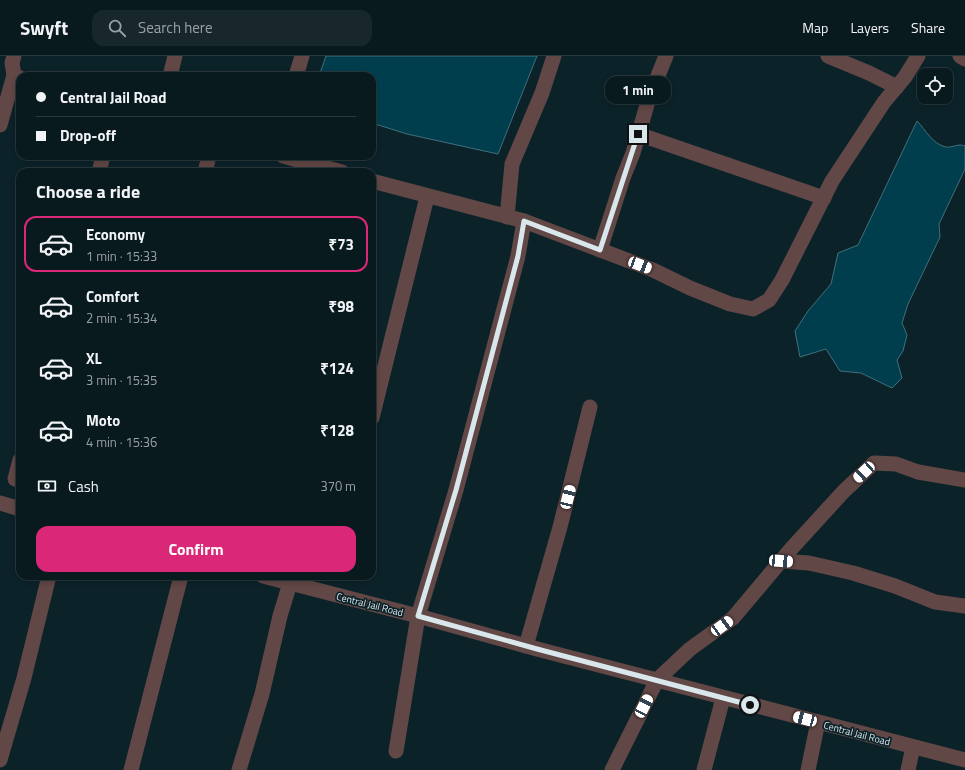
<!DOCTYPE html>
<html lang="en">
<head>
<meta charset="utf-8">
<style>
  :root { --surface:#091a1f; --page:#17272c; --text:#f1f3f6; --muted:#99a1a4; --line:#29383d; --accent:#db2777 }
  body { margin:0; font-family:"Titillium Web",sans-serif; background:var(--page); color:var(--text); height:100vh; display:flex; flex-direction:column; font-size:15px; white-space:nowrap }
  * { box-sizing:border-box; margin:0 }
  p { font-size:13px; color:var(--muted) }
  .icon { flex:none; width:22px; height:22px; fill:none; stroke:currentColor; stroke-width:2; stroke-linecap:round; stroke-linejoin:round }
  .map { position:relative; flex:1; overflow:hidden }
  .details { position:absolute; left:16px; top:112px; width:360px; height:412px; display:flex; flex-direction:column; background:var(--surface); border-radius:12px; box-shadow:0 2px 6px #0003,0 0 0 1px var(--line) }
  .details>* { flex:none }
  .guide { position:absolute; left:16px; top:16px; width:360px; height:88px; border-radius:12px; box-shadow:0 2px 6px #0003,0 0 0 1px var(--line); display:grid; align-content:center; height:88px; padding:0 20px; background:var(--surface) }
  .fabs { position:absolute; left:917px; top:12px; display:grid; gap:8px }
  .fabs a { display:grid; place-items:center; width:36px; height:36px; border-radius:8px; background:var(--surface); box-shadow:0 2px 6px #0003,0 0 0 1px var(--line); font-size:20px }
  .end { position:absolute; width:18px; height:18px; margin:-9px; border:5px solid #d9e6eb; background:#111; box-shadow:0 0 0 2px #111 }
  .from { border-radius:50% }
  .bubble { position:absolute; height:28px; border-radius:12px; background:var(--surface); box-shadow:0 2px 6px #0003,0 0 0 1px var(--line); font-size:13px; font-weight:700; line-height:28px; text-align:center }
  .car { position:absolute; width:12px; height:24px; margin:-12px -6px; border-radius:5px; box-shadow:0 0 3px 1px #0007; background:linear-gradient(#fff 24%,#345 0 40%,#fff 0 76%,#345 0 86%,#fff 0) }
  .guide b { display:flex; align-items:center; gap:14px; height:38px; font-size:15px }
  .guide b+b { border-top:1px solid var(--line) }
  .guide i { width:10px; height:10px; background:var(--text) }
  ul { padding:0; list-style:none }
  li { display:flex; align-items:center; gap:12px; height:56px; margin:0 8px 6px; padding:0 12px; border:2px solid transparent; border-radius:12px }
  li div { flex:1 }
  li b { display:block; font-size:15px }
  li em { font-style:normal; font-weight:700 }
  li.on { border-color:var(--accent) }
  li>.icon { width:36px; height:36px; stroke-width:1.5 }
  h2 { padding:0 20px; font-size:18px; line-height:48px }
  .pay { display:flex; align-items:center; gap:10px; height:44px; padding:0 20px; font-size:15px }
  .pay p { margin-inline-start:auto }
  .primary-button { display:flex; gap:8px; margin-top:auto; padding:8px 20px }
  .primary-button a { flex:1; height:46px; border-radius:12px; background:var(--accent); color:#fff; font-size:16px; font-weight:700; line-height:46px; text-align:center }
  header { display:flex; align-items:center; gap:24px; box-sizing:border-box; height:56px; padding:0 20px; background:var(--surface); border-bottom:1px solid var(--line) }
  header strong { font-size:19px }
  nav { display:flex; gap:22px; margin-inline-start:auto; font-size:14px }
  .search { width:280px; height:36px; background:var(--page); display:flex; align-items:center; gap:10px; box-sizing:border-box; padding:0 14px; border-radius:12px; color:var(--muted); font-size:15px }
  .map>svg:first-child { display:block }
</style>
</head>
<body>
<header>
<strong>Swyft</strong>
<div class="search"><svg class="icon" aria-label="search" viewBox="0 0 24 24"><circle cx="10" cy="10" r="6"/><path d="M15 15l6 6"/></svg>Search here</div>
<nav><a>Map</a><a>Layers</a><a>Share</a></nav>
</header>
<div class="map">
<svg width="965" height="714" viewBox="0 0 965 714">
  <rect width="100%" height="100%" fill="#0c2229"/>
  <g fill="#003e4e" stroke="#41707d">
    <polygon points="326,0 537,0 498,98 407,78 372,67 372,20 319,20"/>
    <path d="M917 65C926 74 932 88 946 91 952 92 959 87 965 90V113L939 168 940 181 908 248 902 267 907 279 903 295 897 304 902 322 892 332 861 317 840 315 826 293 800 301 795 275 808 255 831 228 838 197 858 189Z"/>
  </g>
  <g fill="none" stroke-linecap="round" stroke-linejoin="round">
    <g stroke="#614745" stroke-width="15">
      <polyline points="14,0 12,7 14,19 20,22"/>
      <polyline points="828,0 869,17 897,31"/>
      <polyline points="960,0 965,3"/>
      <polyline points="170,20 175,0"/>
      <polyline points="296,20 302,0"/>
      <polyline points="0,69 14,19"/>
      <polyline points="638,78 824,142"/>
      <polyline points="283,100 342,116"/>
      <polyline points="99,116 103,100"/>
      <polyline points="205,116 209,100"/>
      <polyline points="372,125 524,165 653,214 690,232 730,248 753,253 769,244 782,224 832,125 884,46 905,21 918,0"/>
      <polyline points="507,161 512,108 542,37 554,0"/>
      <polyline points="600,194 623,122 633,97 649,42 666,0"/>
      <polyline points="372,362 427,141"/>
      <polyline points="15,423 20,404"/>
      <polyline points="0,447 20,453"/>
      <polyline points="781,505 809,507 853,517 895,530 935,546 965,550"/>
      <polyline points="263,520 418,560 537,593 965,704"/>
      <polyline points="526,590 560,471 590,351"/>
      <polyline points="396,695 418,560 456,434 518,200 524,165"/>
      <polyline points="0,704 24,622 49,520"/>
      <polyline points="131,714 181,520"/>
      <polyline points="239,714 262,638 280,560 290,527"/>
      <polyline points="612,714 657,624 690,593 733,562 791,493 844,435 874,407 896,408 918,416 965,424"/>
      <polyline points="704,714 723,642"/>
      <polyline points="808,714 818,666"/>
      <polyline points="908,714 913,691"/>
    </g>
  </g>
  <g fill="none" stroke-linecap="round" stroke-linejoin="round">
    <polyline stroke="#d9e6eb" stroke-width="5" points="638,78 600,194 524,165 518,200 456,434 418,560 537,593 750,649"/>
  </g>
  <g text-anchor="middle" stroke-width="3.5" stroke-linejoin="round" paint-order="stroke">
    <g font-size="10" fill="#d9e6eb" stroke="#0c2229">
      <text transform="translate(370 548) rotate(14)" y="4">Central Jail Road</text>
      <text transform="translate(857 677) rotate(15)" y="4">Central Jail Road</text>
    </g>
  </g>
</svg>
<div class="fabs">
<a><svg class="icon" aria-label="locate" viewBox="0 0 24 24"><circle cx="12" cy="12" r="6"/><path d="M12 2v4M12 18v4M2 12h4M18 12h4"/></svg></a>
</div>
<i class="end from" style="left:750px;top:649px"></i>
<i class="end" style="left:638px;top:78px"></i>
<div class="bubble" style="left:605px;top:20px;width:66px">1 min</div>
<i class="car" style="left:640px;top:209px;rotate:111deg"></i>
<i class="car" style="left:864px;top:416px;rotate:227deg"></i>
<i class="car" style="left:568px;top:441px;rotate:14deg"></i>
<i class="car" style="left:781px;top:505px;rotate:94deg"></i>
<i class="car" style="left:722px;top:570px;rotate:54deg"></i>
<i class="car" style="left:644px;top:650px;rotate:27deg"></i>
<i class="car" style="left:805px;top:663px;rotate:285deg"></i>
<div class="guide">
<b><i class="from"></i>Central Jail Road</b>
<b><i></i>Drop-off</b>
</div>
<section class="details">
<h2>Choose a ride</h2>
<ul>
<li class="on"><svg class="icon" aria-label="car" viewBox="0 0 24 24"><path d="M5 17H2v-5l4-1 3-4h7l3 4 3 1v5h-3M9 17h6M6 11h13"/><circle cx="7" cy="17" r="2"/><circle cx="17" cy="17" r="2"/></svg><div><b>Economy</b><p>1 min · 15:33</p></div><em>₹73</em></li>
<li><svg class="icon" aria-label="car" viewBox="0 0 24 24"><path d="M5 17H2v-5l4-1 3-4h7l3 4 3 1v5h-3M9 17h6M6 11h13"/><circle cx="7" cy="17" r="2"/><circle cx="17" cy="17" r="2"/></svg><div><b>Comfort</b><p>2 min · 15:34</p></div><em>₹98</em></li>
<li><svg class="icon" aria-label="car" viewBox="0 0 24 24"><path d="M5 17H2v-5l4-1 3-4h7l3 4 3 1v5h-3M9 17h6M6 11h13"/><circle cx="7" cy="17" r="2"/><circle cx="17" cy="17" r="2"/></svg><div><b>XL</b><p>3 min · 15:35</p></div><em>₹124</em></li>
<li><svg class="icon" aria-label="car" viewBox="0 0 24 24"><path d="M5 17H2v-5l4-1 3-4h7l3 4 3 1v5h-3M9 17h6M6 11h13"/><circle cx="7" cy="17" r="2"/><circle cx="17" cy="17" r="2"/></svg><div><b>Moto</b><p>4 min · 15:36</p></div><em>₹128</em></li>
</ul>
<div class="pay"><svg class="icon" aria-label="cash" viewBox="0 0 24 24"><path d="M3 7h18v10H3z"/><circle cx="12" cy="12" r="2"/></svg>Cash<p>370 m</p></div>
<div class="primary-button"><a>Confirm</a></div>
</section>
</div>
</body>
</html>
